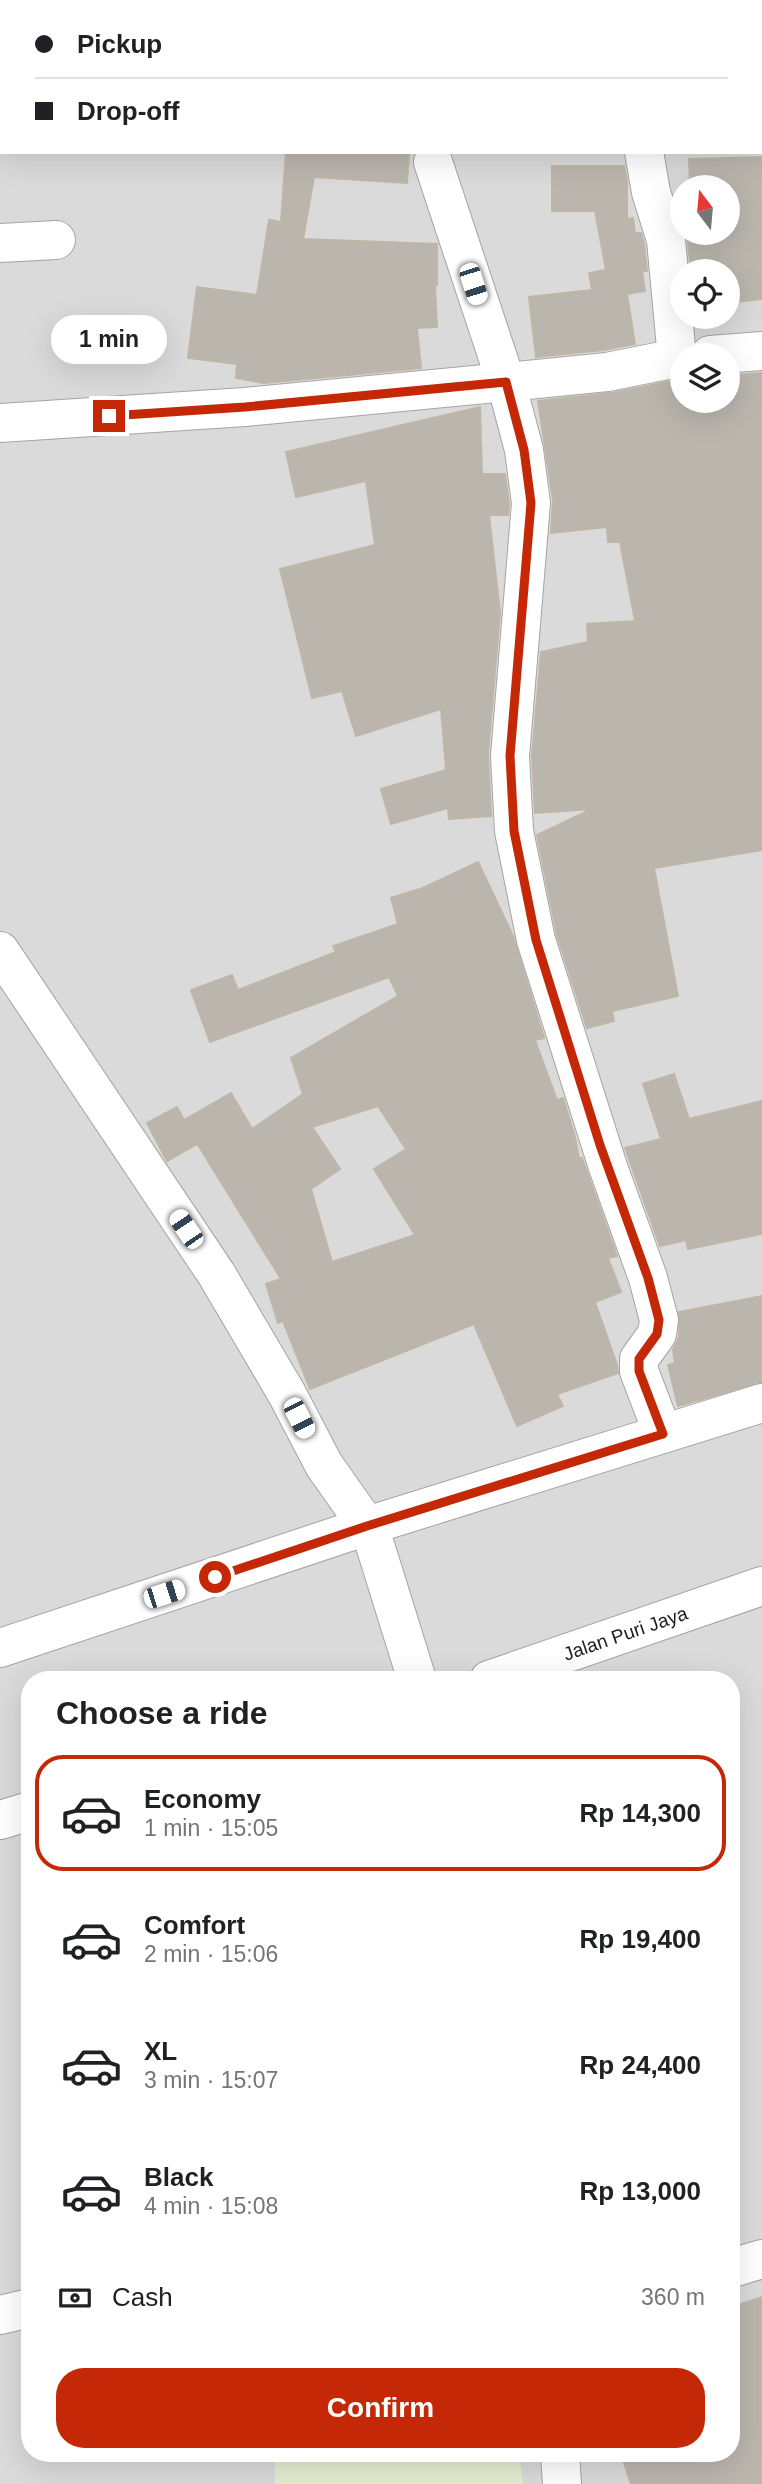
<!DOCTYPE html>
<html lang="en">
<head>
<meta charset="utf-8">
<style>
  :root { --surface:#fff; --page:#f6f6f6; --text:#202124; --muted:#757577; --line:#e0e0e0; --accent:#c42806 }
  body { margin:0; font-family:Helvetica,sans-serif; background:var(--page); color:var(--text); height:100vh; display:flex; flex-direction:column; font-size:26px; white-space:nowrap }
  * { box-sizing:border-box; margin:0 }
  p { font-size:23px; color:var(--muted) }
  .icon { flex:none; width:38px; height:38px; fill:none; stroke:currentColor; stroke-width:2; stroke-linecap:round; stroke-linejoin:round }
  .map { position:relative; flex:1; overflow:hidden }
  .drawer { position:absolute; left:21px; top:1671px; width:719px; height:791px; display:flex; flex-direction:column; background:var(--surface); border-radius:28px; box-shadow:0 7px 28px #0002 }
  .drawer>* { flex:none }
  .top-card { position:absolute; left:0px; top:0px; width:763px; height:154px; box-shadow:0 7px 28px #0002; display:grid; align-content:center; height:154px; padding:0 35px; background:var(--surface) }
  .needle { width:46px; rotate:344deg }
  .buttons { position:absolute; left:670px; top:175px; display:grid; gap:14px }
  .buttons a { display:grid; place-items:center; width:70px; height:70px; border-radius:50%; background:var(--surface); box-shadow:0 7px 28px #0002; font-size:35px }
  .end { position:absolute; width:32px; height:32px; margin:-16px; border:9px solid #c42806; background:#fff; box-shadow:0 0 0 4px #fff }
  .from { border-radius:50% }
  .bubble { position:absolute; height:49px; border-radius:24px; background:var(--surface); box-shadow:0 7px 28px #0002; font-size:23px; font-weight:600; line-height:49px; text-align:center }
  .car { position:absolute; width:21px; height:42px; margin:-21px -10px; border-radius:9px; box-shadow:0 0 5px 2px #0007; background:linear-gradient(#fff 24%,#345 0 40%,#fff 0 76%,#345 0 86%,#fff 0) }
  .top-card b { display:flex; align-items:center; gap:24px; height:66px; font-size:26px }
  .top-card b+b { border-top:2px solid var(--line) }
  .top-card i { width:18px; height:18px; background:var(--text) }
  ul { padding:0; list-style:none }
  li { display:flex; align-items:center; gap:21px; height:116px; margin:0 14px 10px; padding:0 21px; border:4px solid transparent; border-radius:28px }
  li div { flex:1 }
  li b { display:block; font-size:26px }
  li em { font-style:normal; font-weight:600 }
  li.selected { border-color:var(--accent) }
  li>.icon { width:63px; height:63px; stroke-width:1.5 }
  h2 { padding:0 35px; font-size:32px; line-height:84px }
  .pay { display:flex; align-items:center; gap:18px; height:77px; padding:0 35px; font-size:26px }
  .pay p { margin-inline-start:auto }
  .primary-button { display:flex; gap:14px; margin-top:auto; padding:14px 35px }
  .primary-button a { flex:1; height:80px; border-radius:28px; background:var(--accent); color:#fff; font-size:28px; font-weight:600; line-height:80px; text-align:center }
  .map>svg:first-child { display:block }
</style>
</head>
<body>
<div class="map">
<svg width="762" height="2484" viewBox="0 0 762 2484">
  <rect width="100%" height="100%" fill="#eeece3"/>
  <path fill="#dbdada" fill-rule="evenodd" d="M0 0H762V2484H0ZM2 2H761V152H2ZM682 187H728V233H682ZM682 271H728V317H682ZM682 355H728V401H682ZM30 1680H732V2454H30Z"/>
  <polygon fill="#e5eccf" points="275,2454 519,2454 523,2484 275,2484"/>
  <g fill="#bab5ad" stroke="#bfb6a6" stroke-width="2" fill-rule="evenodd">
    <polygon points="286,152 409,152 407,183 314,177 303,239 437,244 437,285 435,285 437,327 417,328 421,368 264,383 236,378 237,364 188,358 197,287 257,295 269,220 281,222"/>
    <polygon points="762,157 762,299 728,303 728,271 691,271 687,233 728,233 728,187 690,187 689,159"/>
    <polygon points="552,166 624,166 627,181 627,219 633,218 635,233 641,233 644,244 647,271 642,271 645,291 627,294 635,344 604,350 536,357 529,297 592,290 589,273 606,270 595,211 552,211"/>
    <polygon points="762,373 762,850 654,868 678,996 612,1011 614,1021 587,1028 557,935 537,835 592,809 535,813 532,756 541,652 588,642 587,624 635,621 620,542 608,542 607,527 551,533 553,500 538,401 611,393 682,379 682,401 728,401 728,376"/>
    <polygon points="480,407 482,474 505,474 509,504 508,515 489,515 500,612 488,754 491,816 449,819 448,808 391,824 381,789 446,770 441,709 356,736 342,691 312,698 280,569 375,545 366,481 296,497 286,452"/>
    <path d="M478 862 513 936 544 1038 535 1040 557 1100 563 1098 575 1137 579 1159 582 1158 617 1256 608 1258 621 1292 595 1302 617 1365 618 1373 557 1394 563 1406 517 1426 474 1324 310 1389 283 1321 278 1323 266 1284 281 1279 190 1132 197 1144 167 1161 147 1123 177 1107 184 1120 231 1093 252 1129 303 1094 291 1058 398 996 389 977 210 1042 191 990 232 975 238 990 336 952 333 946 398 924 391 898 423 888ZM378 1106 406 1149 374 1169 415 1235 332 1262 311 1189 340 1169 312 1127Z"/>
    <polygon points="674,1074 689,1119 762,1101 762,1234 688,1249 686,1240 660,1246 625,1148 661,1139 643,1084"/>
    <polygon points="762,1296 762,1382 678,1406 668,1365 675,1363 673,1350 679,1337 679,1312"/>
    <polygon points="762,2297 762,2484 631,2484 621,2454 732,2454 732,2307"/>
  </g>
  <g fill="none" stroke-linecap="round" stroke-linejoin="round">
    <defs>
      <g id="minor">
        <polyline points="632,2 632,0"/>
        <polyline points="761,123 762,124"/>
        <polyline points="644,152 651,192 666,240 677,358"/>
        <polyline points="433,162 506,382 524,450 531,503 510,756 514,831 536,940 608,1167 648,1278 659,1320 657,1334 639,1359 639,1371 663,1434"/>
        <polyline points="0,243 56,240"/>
        <polyline points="710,355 762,351"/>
        <polyline points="0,423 245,407 506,382 607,372 682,357"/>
        <polyline points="0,951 217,1275 287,1394 324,1465 367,1526 375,1545 417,1680"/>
        <polyline points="0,1648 367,1526 762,1403"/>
        <path id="s1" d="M489 1680 762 1586"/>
        <polyline points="0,1820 30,1811"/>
        <polyline points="732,2268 762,2259"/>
        <polyline points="0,2315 30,2308"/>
        <polyline points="560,2454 562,2484"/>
      </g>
    </defs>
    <use href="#minor" stroke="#a4a4a4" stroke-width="40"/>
    <use href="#minor" stroke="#fff" stroke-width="38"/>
  </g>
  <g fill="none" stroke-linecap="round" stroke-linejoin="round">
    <polyline stroke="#c42806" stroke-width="9" points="109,416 245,407 506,382 524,450 531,503 510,756 514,831 536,940 600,1145 648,1278 659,1320 657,1334 639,1359 639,1371 663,1434 367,1526 215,1577"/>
  </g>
  <g text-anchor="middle" stroke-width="7" stroke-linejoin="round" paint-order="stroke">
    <g font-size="19" fill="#1d1d1d" stroke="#fff">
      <text dy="7" stroke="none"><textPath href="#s1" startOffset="144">Jalan Puri Jaya</textPath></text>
    </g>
  </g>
</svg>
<div class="buttons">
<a><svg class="needle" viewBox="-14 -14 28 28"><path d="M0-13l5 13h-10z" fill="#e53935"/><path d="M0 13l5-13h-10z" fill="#757577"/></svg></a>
<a><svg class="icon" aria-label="locate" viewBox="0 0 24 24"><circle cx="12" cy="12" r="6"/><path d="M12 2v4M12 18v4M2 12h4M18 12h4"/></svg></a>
<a><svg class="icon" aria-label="layers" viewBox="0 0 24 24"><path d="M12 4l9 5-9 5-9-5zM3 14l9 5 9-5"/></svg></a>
</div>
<i class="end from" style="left:215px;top:1577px"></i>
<i class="end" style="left:109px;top:416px"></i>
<div class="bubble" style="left:51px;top:315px;width:116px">1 min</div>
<i class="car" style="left:473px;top:284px;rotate:162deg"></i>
<i class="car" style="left:186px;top:1229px;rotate:326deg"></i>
<i class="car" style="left:299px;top:1418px;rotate:153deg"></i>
<i class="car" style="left:164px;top:1594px;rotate:72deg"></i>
<div class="top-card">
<b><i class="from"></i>Pickup</b>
<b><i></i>Drop-off</b>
</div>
<section class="drawer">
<h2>Choose a ride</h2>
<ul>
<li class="selected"><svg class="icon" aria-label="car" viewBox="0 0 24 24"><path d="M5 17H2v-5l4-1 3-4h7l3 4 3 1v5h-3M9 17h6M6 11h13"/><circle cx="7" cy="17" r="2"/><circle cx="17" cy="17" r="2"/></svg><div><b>Economy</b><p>1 min · 15:05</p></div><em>Rp 14,300</em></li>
<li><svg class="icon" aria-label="car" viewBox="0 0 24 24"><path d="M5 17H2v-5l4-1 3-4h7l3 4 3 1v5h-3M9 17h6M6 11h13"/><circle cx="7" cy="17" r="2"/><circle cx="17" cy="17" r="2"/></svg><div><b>Comfort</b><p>2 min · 15:06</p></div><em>Rp 19,400</em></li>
<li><svg class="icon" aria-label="car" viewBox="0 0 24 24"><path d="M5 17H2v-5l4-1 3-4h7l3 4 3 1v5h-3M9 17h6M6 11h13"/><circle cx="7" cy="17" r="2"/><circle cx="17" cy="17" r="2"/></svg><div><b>XL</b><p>3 min · 15:07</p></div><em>Rp 24,400</em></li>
<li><svg class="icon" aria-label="car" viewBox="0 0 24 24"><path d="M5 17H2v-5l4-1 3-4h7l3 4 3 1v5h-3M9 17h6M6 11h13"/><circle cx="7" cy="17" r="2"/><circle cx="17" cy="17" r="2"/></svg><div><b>Black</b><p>4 min · 15:08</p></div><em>Rp 13,000</em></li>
</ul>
<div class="pay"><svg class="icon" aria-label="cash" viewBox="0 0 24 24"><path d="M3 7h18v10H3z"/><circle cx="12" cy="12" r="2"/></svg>Cash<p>360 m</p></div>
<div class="primary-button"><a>Confirm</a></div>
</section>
</div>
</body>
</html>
